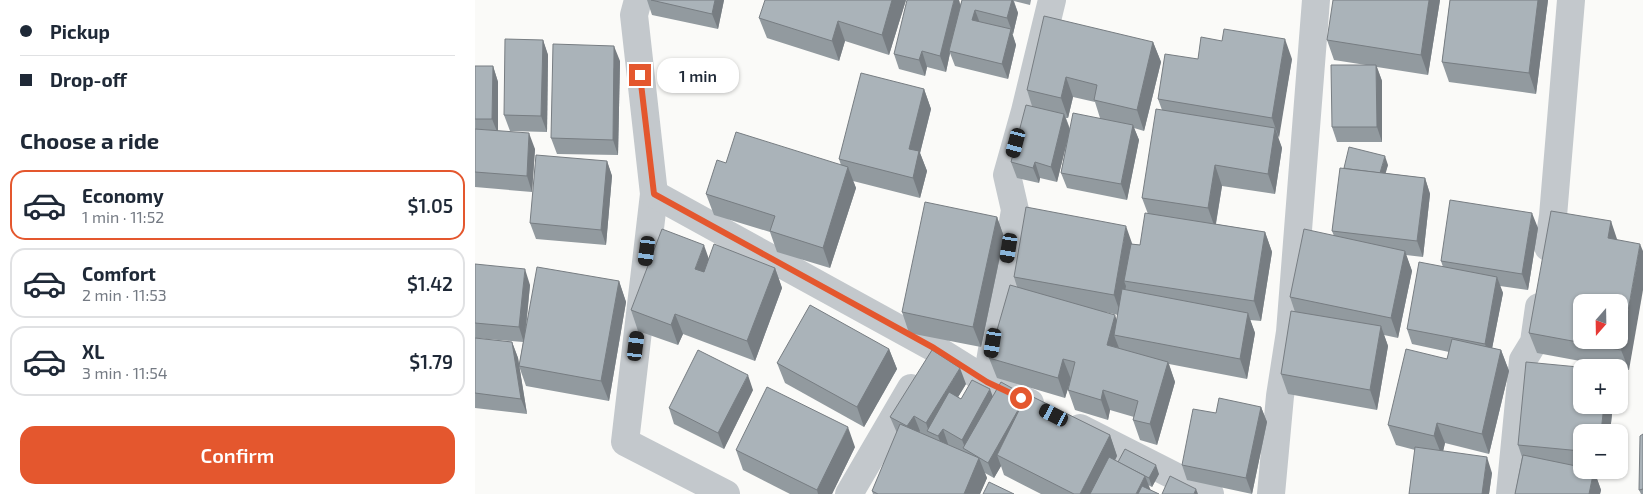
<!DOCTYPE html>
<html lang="en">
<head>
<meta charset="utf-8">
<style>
  :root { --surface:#fff; --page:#f2f2f3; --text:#1f2937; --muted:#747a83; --line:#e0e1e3; --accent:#e4572e }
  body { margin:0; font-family:"Exo 2",sans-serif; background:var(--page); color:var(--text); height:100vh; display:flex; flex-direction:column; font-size:19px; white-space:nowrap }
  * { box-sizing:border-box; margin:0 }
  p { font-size:16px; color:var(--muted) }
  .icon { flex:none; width:28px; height:28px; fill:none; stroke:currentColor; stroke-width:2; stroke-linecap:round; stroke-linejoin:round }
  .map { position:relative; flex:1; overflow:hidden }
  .drawer { display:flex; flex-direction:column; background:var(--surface); width:475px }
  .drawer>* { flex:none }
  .top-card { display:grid; align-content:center; height:110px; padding:0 20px; background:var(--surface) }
  .needle { width:32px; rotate:200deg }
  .fabs { position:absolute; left:1098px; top:294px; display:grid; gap:10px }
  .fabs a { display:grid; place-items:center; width:55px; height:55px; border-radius:10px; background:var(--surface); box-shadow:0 1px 4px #0004; font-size:25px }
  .end { position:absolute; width:22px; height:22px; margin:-11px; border:6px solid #e4572e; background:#fff; box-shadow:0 0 0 2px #fff }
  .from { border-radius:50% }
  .bubble { position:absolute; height:35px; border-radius:15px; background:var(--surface); box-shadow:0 1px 4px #0004; font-size:16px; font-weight:600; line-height:35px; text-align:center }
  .car { position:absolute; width:15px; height:30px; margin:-15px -8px; border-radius:6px; box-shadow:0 0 4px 1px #0007; background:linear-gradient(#222 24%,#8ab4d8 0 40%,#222 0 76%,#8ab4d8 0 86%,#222 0) }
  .top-card b { display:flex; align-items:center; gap:18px; height:48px; font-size:19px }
  .top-card b+b { border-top:1px solid var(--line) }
  .top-card i { width:12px; height:12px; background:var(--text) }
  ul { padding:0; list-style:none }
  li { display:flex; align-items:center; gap:15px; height:70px; margin:0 10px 8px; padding:0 10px; border:2px solid var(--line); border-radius:15px }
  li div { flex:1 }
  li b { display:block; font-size:19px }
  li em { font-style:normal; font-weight:600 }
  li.on { border-color:var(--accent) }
  li>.icon { width:45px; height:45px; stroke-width:1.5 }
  h2 { padding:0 20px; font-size:22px; line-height:60px }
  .action { display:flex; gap:10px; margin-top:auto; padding:10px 20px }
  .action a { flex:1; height:58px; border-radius:15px; background:var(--accent); color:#fff; font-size:20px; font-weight:600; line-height:58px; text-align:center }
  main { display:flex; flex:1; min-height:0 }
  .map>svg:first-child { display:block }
</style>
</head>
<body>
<main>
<section class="drawer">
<div class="top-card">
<b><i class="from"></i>Pickup</b>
<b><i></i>Drop-off</b>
</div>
<h2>Choose a ride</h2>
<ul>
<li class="on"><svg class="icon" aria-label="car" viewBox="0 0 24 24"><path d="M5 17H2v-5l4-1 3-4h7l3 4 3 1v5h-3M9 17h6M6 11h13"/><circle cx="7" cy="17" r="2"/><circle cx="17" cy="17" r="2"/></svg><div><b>Economy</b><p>1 min · 11:52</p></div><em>$1.05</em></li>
<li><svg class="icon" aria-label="car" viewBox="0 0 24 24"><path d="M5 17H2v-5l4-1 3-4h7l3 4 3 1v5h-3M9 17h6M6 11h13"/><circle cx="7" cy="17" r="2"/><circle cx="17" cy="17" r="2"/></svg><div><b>Comfort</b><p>2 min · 11:53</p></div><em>$1.42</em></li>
<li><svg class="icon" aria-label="car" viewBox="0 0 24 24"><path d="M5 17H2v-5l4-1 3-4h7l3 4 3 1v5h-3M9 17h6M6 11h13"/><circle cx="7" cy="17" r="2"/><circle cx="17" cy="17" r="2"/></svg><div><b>XL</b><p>3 min · 11:54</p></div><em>$1.79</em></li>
</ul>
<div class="action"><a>Confirm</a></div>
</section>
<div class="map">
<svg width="1168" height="494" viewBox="0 0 1168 494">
  <rect width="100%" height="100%" fill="#fafaf8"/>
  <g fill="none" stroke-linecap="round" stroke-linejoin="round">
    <g stroke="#c3c8cc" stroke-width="28">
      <polyline points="163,0 159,15 179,194 150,442 251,494"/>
      <polyline points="179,194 459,348 512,381 555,403"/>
      <polyline points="1073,247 1078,216 1096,0"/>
      <polyline points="512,380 540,210 532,175 550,111 577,0"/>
      <polyline points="605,428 735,494"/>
      <polyline points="374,494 436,388"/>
      <polyline points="796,494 805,396 815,332 841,0"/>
      <polyline points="1035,494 1048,360 1059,342 1064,307"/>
    </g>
  </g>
  <g fill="#929a9f" fill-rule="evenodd">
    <polygon points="172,0 249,0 243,29 177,15"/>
    <polygon points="431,0 414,55 370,41 364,61 292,38 284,18"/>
    <polygon points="484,0 485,5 487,0 556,0 555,5 539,1 543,13 538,34 537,34 541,45 533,79 480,66 475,53 471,72 452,67 450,76 424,69 419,54"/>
    <polygon points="965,0 953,75 902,67 907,81 907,142 862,142 857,127 891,65 859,60 852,40"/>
    <polygon points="975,0 1073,0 1061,94 974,82 967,62"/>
    <polygon points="68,40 73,55 72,132 35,131 29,115"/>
    <path d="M678 42 686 62 669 131 659 128 664 140 652 200 592 188 586 173 592 141 582 182 565 178 564 183 542 178 536 162 557 106 552 90ZM598 97 620 102 625 118 595 129 591 118H593Z"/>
    <path d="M723 59H817L803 138 807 148 800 194 747 186 741 224 790 232 797 252 786 321 775 320 780 333 772 379 694 364 700 382 682 445 665 440 658 420 659 417 635 410 633 420 600 410 593 390 596 379 590 398 522 378 514 358 542 287 539 277 658 244 665 245 673 214 667 198 687 110 683 99ZM630 312 643 315 642 320Z"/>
    <polygon points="145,61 143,155 82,154 76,138"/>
    <polygon points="0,66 18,66 23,82 23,131 60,149 57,192 0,187"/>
    <polygon points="449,89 456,109 445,153 452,171 445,198 378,181 381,188 355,268 302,252 295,232 239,215 231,194 251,163 366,165 364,159"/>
    <polygon points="132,161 137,176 131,245 61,239 55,223"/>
    <polygon points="913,165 910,173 950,178 955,194 948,257 931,255 937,271 923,338 909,335 913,346 902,410 813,394 806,374 820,312 815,297 859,236 857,231 869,169"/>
    <polygon points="522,217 529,237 506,347 434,333 427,312"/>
    <polygon points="1136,221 1154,370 1062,353 1054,333"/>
    <polygon points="1063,228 1053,290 1025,286 1028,293 1017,348 1026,350 1034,371 1014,454 970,443 968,451 1017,473 1014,494 934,494 940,450 921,445 913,425 972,359 974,352 937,344 932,329 968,267 966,261"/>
    <polygon points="234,259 300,268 307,288 280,361 208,334 203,345 163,331 156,310"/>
    <polygon points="0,264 55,285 51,330 144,281 151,302 134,401 51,386 44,366 48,342 0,338"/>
    <polygon points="0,338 37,342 43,358 52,414 0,408"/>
    <polygon points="414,349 422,369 389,427 310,383 302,363"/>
    <polygon points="491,384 483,397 486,399 518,396 551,396 635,435 642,456 640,460 643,462 684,474 677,487 673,485 675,490 684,494 566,494 529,475 526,466 519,478 510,473 512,478 505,494 398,494 397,491 422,433 415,417"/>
    <polygon points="278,390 249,449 199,424 194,408"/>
    <polygon points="1106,405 1138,405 1135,432 1106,432 1106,470 1132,470 1132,472 1119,471 1126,490 1125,494 1040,494 1047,457 1043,445"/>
    <polygon points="786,407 792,422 777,494 712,480 707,465 741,413"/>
    <polygon points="1168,434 1168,494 1166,494 1164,490"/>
    <polygon points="380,447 357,494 315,494 268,470 261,450"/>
  </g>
  <g fill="#777d82">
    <polygon points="240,0 249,0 243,29 237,14"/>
    <polygon points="417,0 431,0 414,55 407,35"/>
    <polygon points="479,0 484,0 486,8 474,51 475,53 471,72 465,56"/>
    <polygon points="537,0 538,0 543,13 538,34 532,18"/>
    <polygon points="954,0 965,0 953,75 946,55"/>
    <polygon points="1063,0 1073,0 1061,94 1054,73"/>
    <polygon points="500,10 506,26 497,20"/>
    <polygon points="363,21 370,41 364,61 357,41"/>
    <polygon points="536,29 541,45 533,79 527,64"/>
    <polygon points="810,39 817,59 804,138 797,118"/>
    <polygon points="68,40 73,55 72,132 66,116"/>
    <polygon points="678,42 686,62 669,131 662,110"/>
    <polygon points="139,46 145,61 143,155 138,140"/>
    <polygon points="447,51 452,67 450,76 444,60"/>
    <polygon points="901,65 907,81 907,142 902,127"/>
    <polygon points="18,66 23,82 23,134 17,119"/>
    <polygon points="591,77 598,97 593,118 586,98"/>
    <polygon points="449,89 456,109 445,153 452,171 445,198 438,178 434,149"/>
    <polygon points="589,114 595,130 582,182 576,167"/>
    <polygon points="658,125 664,140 652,200 646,184"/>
    <polygon points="800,128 807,148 800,194 793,174"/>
    <polygon points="54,133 60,149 57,192 52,176"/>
    <polygon points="910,156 913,165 907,186 904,177"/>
    <polygon points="132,161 137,176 131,245 126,230"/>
    <polygon points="560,162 565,178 564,183 558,168"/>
    <polygon points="740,165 747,186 740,228 733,208"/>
    <polygon points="373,167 381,188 355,268 348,248"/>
    <polygon points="950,178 955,194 948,257 942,241"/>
    <polygon points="1057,213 1063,228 1053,290 1047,274"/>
    <polygon points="522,217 529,237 506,347 498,327"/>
    <polygon points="1136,221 1143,242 1133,238"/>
    <polygon points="651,226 658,246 649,281 651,286 646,315 639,295"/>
    <polygon points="790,232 797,252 786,321 779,301"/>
    <polygon points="1165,244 1168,251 1168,290 1154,370 1146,350"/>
    <polygon points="229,245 236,265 228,289 220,269"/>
    <polygon points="930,251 937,271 923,338 916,318"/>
    <polygon points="300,268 307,288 280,361 272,341"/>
    <polygon points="50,269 55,285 49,343 44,327"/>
    <polygon points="1022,277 1028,293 1015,359 1010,344"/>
    <polygon points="144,281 151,302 134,401 126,381"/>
    <polygon points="773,313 780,333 772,379 765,359"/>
    <polygon points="200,314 208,334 203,345 196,325"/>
    <polygon points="640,315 647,335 639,335 644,348 632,345"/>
    <polygon points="906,326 913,346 902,410 895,390"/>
    <polygon points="37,342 43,358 52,414 46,399"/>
    <polygon points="414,349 422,369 389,427 382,407"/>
    <polygon points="1026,350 1034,371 1014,454 1007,434"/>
    <polygon points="588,359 596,379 590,398 583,378"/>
    <polygon points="693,362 700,382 682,445 675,424"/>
    <polygon points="485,368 491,384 460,435 454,432 451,423"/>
    <polygon points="273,375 278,390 249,449 243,433"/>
    <polygon points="515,389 521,405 491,450 487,440"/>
    <polygon points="628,390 635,410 633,420 626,400"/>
    <polygon points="551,396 522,455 526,466 519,478 513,463"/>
    <polygon points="1129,405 1138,405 1135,432 1126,432"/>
    <polygon points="786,407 792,422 777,494 771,478"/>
    <polygon points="439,416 445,431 438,442 432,426"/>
    <polygon points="962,423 970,443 967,456 959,436"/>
    <polygon points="373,427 380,447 357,494 343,494 342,490"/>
    <polygon points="468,429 473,444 469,452 463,436"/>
    <polygon points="635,435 642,456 623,494 605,494"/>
    <polygon points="1012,457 1017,473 1014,494 1007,494"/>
    <polygon points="504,458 512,478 505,494 489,494"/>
    <polygon points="681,465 684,474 677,487 674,478"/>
    <polygon points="1119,470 1126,490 1125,494 1114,494"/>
    <polygon points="670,476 676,491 674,494 661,494"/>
    <polygon points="721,489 723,494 719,494"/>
  </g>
  <g fill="#aab3b9" stroke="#777d82" fill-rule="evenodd">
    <polygon points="176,0 240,0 237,14"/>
    <polygon points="290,0 417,0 407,35 363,21 357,41 284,18"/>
    <polygon points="432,0 479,0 465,56 447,51 444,60 419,54"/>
    <polygon points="487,0 537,0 532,18 500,10 497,20 536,29 527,64 474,51"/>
    <polygon points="858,0 954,0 946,55 852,40"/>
    <polygon points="975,0 1063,0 1054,73 967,62"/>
    <polygon points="569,16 678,42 662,110 619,100 622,85 591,77 586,98 552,90"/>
    <polygon points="749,29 810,39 797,118 683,99 690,54 723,59 726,37 747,41"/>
    <polygon points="30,39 68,40 66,116 29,115"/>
    <polygon points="78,44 139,46 138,140 76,138"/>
    <polygon points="856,65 901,65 902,127 857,127"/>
    <polygon points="0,66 18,66 17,119 0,119"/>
    <polygon points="386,73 449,89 434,149 444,151 438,178 364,159"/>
    <polygon points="551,105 589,114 576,167 560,162 558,168 536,162"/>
    <polygon points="681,109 800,128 793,174 740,165 733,208 667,198"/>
    <polygon points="598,113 658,125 646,184 586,173"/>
    <polygon points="0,129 54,133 52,176 0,172"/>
    <polygon points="261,132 373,167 348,248 295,231 300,216 231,194 242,160 251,163"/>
    <polygon points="874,147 910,156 905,173 874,169 869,168"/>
    <polygon points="61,155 132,161 126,230 55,223"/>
    <polygon points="865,168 950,178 942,241 857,231"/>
    <polygon points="975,200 1057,213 1047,274 966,261"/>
    <polygon points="450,202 522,217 498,327 427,312"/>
    <polygon points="551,207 651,226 639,295 539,277"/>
    <path d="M1076 211 1136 221 1133 238 1165 244 1146 350 1054 333ZM1106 302H1144V340H1106Z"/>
    <polygon points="670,213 790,232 779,301 649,281 656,244 665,245"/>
    <polygon points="187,229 229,245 220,269 229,272 239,244 300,268 272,341 200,314 196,325 156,310"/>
    <polygon points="829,229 930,251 916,318 815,297"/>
    <polygon points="944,262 1022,277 1010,344 932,329"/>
    <polygon points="0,264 50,269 44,327 0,323"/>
    <polygon points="62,267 144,281 126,381 44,366"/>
    <polygon points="535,285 640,315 632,345 693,362 675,424 658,420 663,401 628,390 626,400 593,390 600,362 588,359 583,378 514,358"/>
    <polygon points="647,289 773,313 765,359 639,335"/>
    <polygon points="335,305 414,349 382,407 302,363"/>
    <polygon points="816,311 906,326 895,390 806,374"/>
    <polygon points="0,338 37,342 46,399 0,393"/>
    <polygon points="977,339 1026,350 1007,434 962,423 959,436 913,425 931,349 972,359"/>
    <polygon points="223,350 273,375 243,433 194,408"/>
    <polygon points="457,350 485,368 451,423 439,416 432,426 415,417"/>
    <polygon points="1051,362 1114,368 1106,368 1106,405 1129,405 1126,432 1106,432 1106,451 1043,445"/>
    <polygon points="497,380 515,389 487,440 468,429 463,436 452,431 474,392 486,399"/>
    <polygon points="526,382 551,396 513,463 488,448"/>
    <polygon points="292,387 373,427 342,490 261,450"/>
    <polygon points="552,394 635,435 605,494 599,494 522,455"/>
    <polygon points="744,398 786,407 771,478 707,465 718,409 741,413"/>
    <polygon points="425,424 504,458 489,494 403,494 397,491"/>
    <polygon points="1168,434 1168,489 1164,490 1165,436"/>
    <polygon points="940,447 1012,457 1007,494 934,494"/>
    <polygon points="650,449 681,465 674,478 643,462"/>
    <polygon points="1048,455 1106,467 1106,470 1119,470 1114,494 1040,494"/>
    <polygon points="634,457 670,476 661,494 615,494"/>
    <polygon points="695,476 721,489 719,494 687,494"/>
    <polygon points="514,482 539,494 508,494"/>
    <polygon points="667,486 684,494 663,494"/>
  </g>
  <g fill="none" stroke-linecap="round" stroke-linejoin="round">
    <polyline stroke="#e4572e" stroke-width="6" points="165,75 179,194 459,348 512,382 546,398"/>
  </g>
</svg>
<div class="fabs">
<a><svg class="needle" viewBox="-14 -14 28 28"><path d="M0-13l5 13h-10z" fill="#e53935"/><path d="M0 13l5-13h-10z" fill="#747a83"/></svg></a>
<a>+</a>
<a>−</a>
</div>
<i class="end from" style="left:546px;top:398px"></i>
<i class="end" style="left:165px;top:75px"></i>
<div class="bubble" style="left:182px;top:58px;width:82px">1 min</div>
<i class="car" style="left:541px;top:143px;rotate:195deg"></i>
<i class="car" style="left:534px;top:248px;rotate:189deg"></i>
<i class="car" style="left:172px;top:251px;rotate:187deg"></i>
<i class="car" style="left:518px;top:343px;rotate:189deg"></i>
<i class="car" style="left:161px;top:346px;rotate:7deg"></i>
<i class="car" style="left:579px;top:415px;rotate:297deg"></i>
</div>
</main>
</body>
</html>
